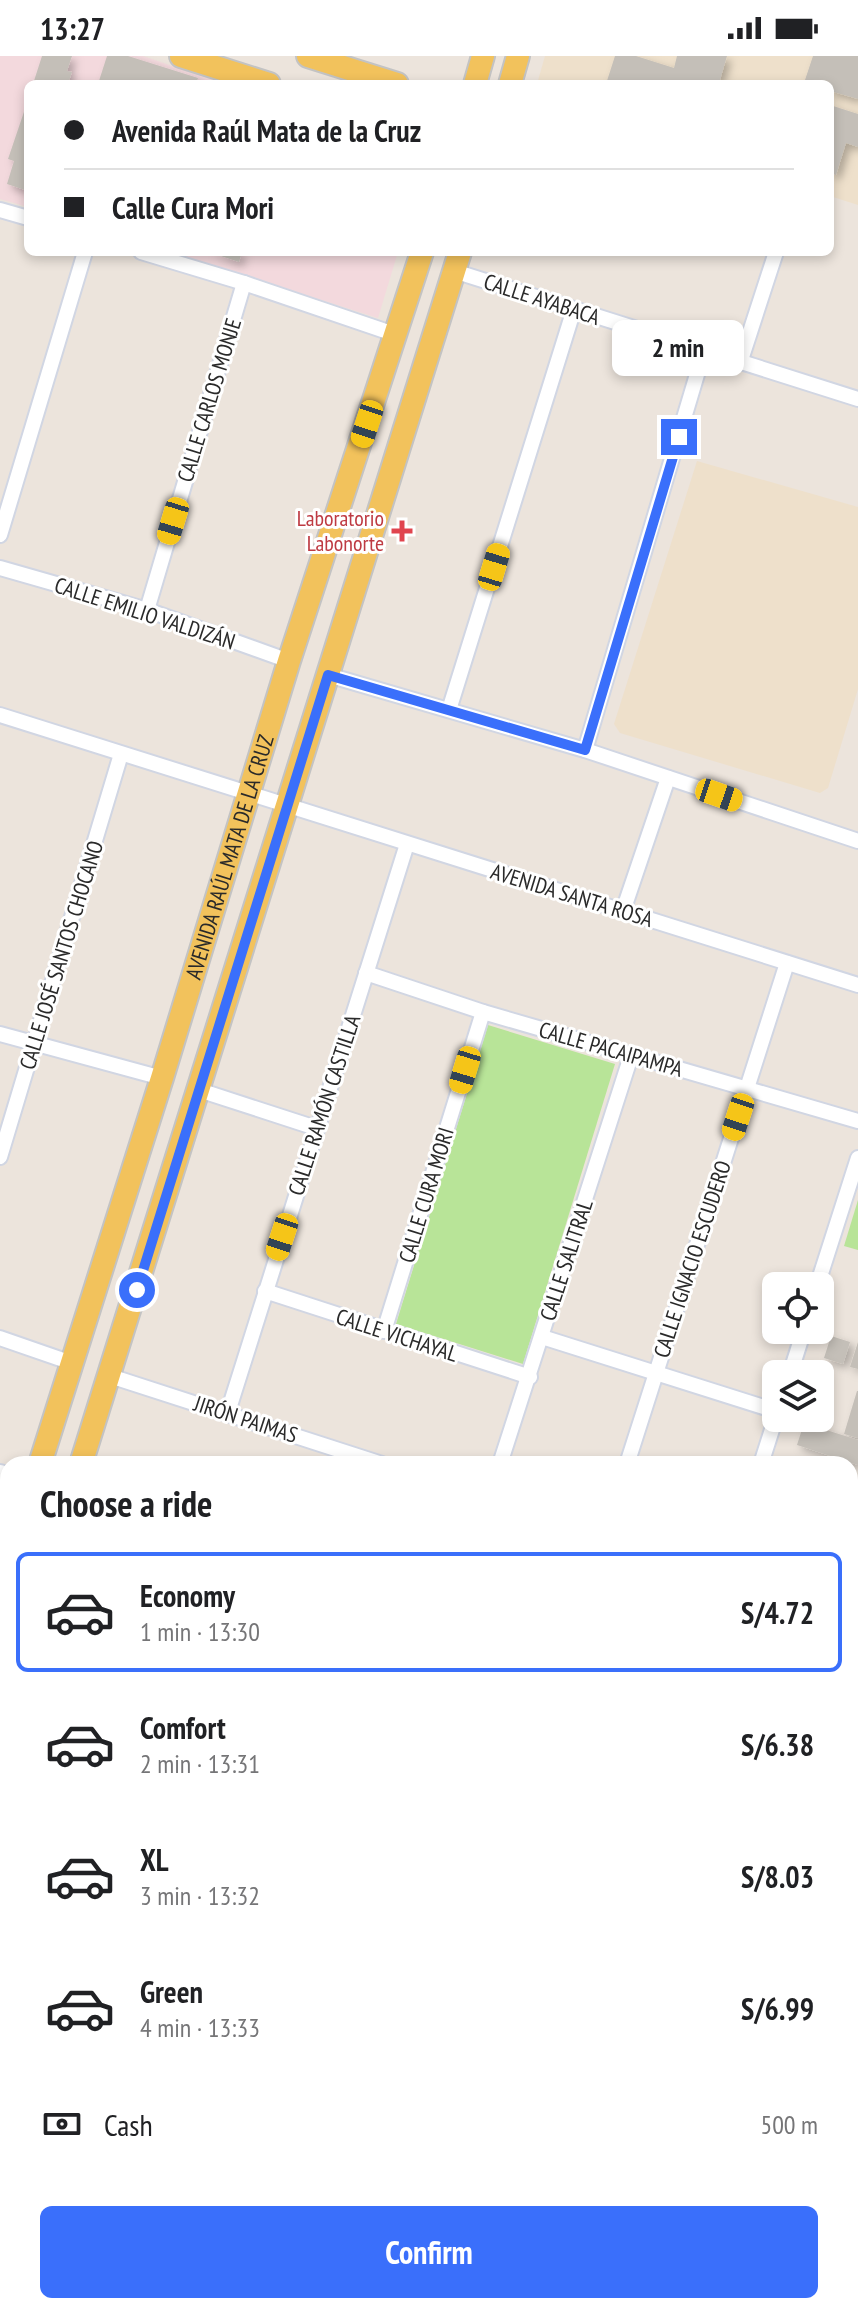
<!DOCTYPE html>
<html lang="en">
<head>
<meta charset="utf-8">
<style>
  :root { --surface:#fff; --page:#f2f2f2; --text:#202124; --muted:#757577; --line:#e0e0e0; --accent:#3a6ffb }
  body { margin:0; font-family:"PT Sans Narrow",sans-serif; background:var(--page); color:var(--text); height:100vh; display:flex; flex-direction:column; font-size:30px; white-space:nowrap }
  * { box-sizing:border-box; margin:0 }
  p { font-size:26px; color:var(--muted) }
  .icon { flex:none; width:44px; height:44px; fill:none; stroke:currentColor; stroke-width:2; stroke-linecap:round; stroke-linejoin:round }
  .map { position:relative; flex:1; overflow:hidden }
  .side { position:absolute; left:0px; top:1400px; width:858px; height:858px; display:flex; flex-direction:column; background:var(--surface); border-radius:24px 24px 0 0; box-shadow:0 4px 12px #0003 }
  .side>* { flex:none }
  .top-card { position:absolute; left:24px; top:24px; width:810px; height:176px; border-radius:12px; box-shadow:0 4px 12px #0003; display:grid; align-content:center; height:176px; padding:0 40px; background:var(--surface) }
  .controls { position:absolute; left:762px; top:1216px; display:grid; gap:16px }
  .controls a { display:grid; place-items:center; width:72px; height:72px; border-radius:12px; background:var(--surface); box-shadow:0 4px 12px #0003; font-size:40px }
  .end { position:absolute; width:36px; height:36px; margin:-18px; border:10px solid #3a6ffb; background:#fff; box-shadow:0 0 0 4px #fff }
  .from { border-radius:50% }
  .bubble { position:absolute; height:56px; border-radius:12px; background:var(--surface); box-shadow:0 4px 12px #0003; font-size:26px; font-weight:700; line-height:56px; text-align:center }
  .car { position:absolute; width:24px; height:48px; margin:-24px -12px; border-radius:10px; box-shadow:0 0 6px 2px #0007; background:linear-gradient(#f5c518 24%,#345 0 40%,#f5c518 0 76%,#345 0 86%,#f5c518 0) }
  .top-card b { display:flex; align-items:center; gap:28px; height:76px; font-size:30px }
  .top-card b+b { border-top:2px solid var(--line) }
  .top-card i { width:20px; height:20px; background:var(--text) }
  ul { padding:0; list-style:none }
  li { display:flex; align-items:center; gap:24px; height:120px; margin:0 16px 12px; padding:0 24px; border:4px solid transparent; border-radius:12px }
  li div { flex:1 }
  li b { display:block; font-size:30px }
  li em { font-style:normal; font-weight:700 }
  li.active { border-color:var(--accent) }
  li>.icon { width:72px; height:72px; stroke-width:1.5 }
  h2 { padding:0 40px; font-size:36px; line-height:96px }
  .pay { display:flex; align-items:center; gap:20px; height:88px; padding:0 40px; font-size:30px }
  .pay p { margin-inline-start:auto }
  .primary-button { display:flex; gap:16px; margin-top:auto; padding:16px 40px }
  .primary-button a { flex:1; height:92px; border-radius:12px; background:var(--accent); color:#fff; font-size:32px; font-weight:700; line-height:92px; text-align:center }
  .status { display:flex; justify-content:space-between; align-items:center; height:56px; padding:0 40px; background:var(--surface); direction:ltr }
  .status svg { height:22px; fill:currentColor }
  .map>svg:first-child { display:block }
</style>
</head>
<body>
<div class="status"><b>13:27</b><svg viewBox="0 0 49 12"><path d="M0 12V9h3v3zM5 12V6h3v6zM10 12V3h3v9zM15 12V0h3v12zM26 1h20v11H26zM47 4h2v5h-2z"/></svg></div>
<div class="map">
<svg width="858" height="2257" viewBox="0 0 858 2257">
  <defs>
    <filter id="shadow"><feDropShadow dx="4.5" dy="4.5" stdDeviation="4" flood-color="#0004"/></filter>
  </defs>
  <rect width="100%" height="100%" fill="#ece4dc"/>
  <g fill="#eee0cb">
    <polygon points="545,0 858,0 858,149 830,140 830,28 537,28"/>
    <polygon points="697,405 858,451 858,633 828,732 820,737 620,677 614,668"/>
    <polygon points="850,2165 858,2168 858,2257 748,2257 753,2250 850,2250"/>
  </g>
  <g fill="#f3d9dd">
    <polygon points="0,0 143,0 225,28 28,28 28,151 0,143"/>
    <polygon points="171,196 398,196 378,262"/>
  </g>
  <g fill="#b8e498">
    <polygon points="488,969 615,1008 523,1308 396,1268"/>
    <polygon points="858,1144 858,1194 844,1190"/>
  </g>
  <g fill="#c4bfb8" filter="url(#shadow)">
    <polygon points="42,0 72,0 67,15 72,16 68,28 33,28"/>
    <polygon points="107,0 128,0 198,22 196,28 98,28"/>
    <polygon points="615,0 636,0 674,12 677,0 727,0 720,24 710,24 709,28 606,28"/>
    <polygon points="813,0 858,0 858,43 830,35 830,28 804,27"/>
    <polygon points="28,44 28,135 7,128 14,105 8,103"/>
    <polygon points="830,49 858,58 858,91 846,87 836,119 830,117"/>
    <polygon points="209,196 242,196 239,206"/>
    <polygon points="831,1280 850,1286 843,1308 824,1302"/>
    <polygon points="858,1286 858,1313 850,1311"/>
    <polygon points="857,1335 858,1335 858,1382 844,1378"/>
    <polygon points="804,1367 858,1384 858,1409 797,1389"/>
    <polygon points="850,1436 858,1438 854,1464 850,1463"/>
  </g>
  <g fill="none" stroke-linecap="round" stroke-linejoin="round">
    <defs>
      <g id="street">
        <polyline points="0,154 28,162"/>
        <polyline points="141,196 244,227 397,279"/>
        <polyline points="454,215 858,343"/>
        <polyline points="740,307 776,196"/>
        <polyline points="0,479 85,196"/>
        <polyline points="0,512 147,554 289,605"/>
        <polyline points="147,554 244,227"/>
        <polyline points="328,619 585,694 858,785"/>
        <polyline points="449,654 574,253"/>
        <polyline points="0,659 858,929"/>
        <polyline points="585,694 704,295"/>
        <polyline points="623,855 668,722"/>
        <polyline points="366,917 483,956 858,1065"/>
        <polyline points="0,978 162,1022"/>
        <polyline points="199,1034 316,1072"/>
        <polyline points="0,1101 121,698"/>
        <polyline points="817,1230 858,1102"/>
        <polyline points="265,1235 530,1321"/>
        <polyline points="384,1275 483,956"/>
        <polyline points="542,1281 776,1355"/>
        <polyline points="0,1282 72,1307"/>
        <polyline points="790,1318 804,1274"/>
        <polyline points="110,1320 382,1408"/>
        <polyline points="228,1356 407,788"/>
        <polyline points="500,1408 631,1000"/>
        <polyline points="627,1408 787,907"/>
        <polyline points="761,1408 776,1361"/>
        <polyline points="850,1559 858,1562"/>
        <polyline points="0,1613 8,1616"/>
        <polyline points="850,1908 855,1888"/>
        <polyline points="0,1929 8,1934"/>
        <polyline points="850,2019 858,2021"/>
        <polyline points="850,2129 858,2133"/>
        <polyline points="457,2250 467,2257"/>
        <polyline points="682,2250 693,2257"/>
        <polyline points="47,2257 50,2250"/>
      </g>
      <g id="secondary">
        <polyline points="0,1418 8,1421"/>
        <polyline points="0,1461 8,1463"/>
        <polyline points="0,2095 8,2100"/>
        <polyline points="233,2250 244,2257"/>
      </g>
      <g id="primary">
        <polyline points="181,0 269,28"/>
        <polyline points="308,0 397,28"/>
        <polyline points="475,28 483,0"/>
        <polyline points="510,28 518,0"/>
        <path id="s1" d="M40 1408 162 1022 289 605 422 196"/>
        <polyline points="81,1408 460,196"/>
        <polyline points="0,1523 8,1498"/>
        <polyline points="0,1665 8,1638"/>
      </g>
    </defs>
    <use href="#street" stroke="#d1d6e3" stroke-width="18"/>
    <use href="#secondary" stroke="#d1d6e3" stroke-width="22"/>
    <use href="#primary" stroke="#c3c3c3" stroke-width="26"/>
    <polyline stroke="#c3c3c3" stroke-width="3" stroke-dasharray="6 4" stroke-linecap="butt" points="0,1576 8,1551"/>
    <use href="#street" stroke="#fff" stroke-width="14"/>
    <use href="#secondary" stroke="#fff" stroke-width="18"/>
    <use href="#primary" stroke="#f2c25c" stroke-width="22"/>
  </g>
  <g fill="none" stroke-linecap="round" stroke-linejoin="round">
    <polyline stroke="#3a6ffb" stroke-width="10" points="137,1234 328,619 585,694 679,381"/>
  </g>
  <path fill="#e0444e" stroke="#fff" stroke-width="3" d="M398 463h8v8h8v8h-8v8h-8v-8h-8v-8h8z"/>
  <g text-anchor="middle" stroke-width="6" stroke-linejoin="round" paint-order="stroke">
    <g font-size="22" fill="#2a2a2a" stroke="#fff">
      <text transform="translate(542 243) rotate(18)" y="8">CALLE AYABACA</text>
      <text transform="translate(209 344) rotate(-73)" y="8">CALLE CARLOS MONJE</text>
      <text transform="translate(145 557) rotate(18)" y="8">CALLE EMILIO VALDIZÁN</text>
      <text dy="8" stroke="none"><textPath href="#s1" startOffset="636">AVENIDA RAÚL MATA DE LA CRUZ</textPath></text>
      <text transform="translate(572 839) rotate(17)" y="8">AVENIDA SANTA ROSA</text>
      <text transform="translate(61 899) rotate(-73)" y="8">CALLE JOSÉ SANTOS CHOCANO</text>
      <text transform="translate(611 993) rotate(16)" y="8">CALLE PACAIPAMPA</text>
      <text transform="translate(324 1049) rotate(-72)" y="8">CALLE RAMÓN CASTILLA</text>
      <text transform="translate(426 1139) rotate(-73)" y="8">CALLE CURA MORI</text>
      <text transform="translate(692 1203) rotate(-72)" y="8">CALLE IGNACIO ESCUDERO</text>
      <text transform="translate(566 1204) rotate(-72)" y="8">CALLE SALITRAL</text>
      <text transform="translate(397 1279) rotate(18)" y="8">CALLE VICHAYAL</text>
      <text transform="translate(246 1363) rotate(18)" y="8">JIRÓN PAIMAS</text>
    </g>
    <g font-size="22" fill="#be3a42" stroke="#fff" text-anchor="end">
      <text x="384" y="470">Laboratorio<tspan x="384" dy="25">Labonorte</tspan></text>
    </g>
  </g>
</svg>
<div class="controls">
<a><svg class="icon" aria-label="locate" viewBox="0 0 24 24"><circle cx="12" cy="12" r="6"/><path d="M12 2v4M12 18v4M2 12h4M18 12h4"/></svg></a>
<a><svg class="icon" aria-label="layers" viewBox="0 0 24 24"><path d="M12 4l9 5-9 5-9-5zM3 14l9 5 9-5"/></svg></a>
</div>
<i class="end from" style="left:137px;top:1234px"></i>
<i class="end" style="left:679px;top:381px"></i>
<div class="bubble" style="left:612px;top:264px;width:132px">2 min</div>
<i class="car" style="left:367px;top:368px;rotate:198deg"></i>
<i class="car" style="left:173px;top:465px;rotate:197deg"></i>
<i class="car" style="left:494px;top:511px;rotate:17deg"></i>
<i class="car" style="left:719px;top:739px;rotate:109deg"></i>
<i class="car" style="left:465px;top:1014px;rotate:197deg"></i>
<i class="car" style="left:738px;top:1061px;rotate:198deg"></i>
<i class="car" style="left:282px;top:1181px;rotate:198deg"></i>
<div class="top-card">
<b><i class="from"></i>Avenida Raúl Mata de la Cruz</b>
<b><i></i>Calle Cura Mori</b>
</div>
<section class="side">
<h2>Choose a ride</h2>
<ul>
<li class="active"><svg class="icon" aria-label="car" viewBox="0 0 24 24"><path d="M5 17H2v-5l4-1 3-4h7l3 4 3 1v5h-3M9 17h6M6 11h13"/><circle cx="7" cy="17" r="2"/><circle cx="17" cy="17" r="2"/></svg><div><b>Economy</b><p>1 min · 13:30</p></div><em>S/4.72</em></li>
<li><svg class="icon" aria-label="car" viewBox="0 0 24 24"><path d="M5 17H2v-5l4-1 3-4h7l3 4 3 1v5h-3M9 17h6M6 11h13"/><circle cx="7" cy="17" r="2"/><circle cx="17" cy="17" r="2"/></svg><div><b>Comfort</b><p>2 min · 13:31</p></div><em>S/6.38</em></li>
<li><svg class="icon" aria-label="car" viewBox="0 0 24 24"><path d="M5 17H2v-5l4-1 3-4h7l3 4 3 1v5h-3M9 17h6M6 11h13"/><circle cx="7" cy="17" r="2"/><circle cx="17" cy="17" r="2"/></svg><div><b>XL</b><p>3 min · 13:32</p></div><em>S/8.03</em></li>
<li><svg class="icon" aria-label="car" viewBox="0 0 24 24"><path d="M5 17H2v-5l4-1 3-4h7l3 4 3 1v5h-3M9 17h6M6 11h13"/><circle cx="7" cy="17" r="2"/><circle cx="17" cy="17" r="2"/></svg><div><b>Green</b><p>4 min · 13:33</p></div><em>S/6.99</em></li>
</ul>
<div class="pay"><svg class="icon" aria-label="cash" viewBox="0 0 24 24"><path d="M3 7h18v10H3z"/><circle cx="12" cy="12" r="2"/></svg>Cash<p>500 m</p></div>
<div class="primary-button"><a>Confirm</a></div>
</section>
</div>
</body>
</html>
